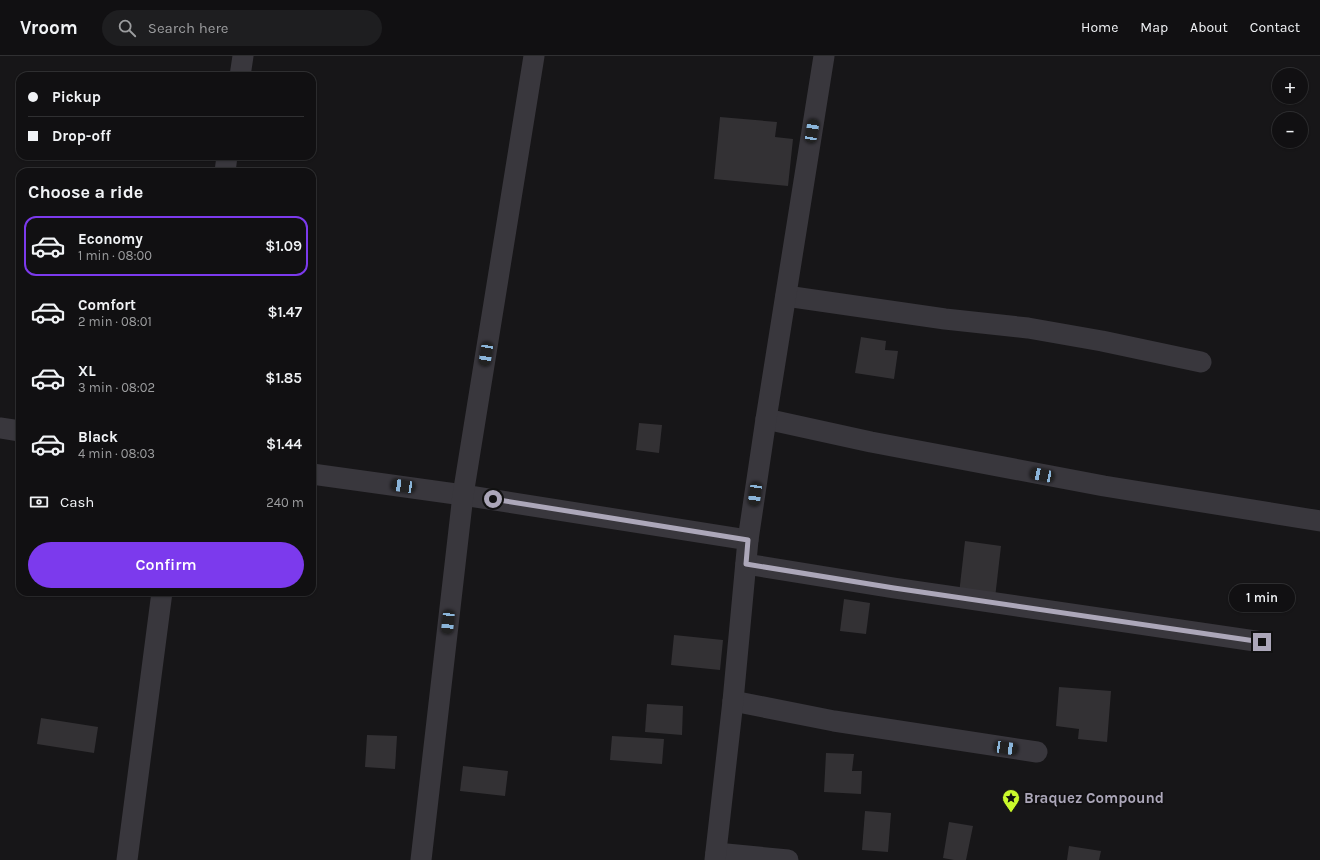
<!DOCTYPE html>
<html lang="en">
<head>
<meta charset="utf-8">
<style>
  :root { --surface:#111012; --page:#1e1e20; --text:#f1f3f6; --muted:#9c9d9f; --line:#303032; --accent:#7c3aed }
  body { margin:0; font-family:Karla,sans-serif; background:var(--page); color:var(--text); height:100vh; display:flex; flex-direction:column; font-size:15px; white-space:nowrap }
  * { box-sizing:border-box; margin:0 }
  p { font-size:13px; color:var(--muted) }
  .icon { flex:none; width:22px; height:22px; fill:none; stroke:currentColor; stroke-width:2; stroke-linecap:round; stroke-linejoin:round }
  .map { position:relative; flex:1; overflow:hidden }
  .panel { position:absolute; left:16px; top:112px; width:300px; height:428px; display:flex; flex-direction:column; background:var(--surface); border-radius:12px; box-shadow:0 1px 3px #0004,0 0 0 1px var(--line) }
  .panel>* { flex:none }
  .top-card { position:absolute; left:16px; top:16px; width:300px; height:88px; border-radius:12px; box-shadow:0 1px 3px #0004,0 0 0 1px var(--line); display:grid; align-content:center; height:88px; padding:0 12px; background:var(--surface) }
  .controls { position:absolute; left:1272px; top:12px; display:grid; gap:8px }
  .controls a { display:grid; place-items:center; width:36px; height:36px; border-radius:50%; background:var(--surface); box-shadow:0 1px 3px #0004,0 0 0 1px var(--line); font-size:20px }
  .end { position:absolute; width:18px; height:18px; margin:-9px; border:5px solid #aca7b9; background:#111; box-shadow:0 0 0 2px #111 }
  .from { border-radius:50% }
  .bubble { position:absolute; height:28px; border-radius:14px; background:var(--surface); box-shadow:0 1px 3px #0004,0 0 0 1px var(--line); font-size:13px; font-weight:600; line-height:28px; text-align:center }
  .car { position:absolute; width:12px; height:24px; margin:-12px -6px; border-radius:5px; box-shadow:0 0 3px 1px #0007; background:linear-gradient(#222 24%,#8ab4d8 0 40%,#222 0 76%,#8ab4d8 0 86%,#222 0) }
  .top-card b { display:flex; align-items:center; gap:14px; height:38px; font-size:15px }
  .top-card b+b { border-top:1px solid var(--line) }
  .top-card i { width:10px; height:10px; background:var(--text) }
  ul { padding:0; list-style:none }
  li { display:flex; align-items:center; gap:12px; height:60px; margin:0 8px 6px; padding:0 4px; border:2px solid transparent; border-radius:12px }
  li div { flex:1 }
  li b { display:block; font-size:15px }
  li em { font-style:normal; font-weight:600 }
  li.selected { border-color:var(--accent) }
  li>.icon { width:36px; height:36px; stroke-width:1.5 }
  h2 { padding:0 12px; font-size:18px; line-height:48px }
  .pay { display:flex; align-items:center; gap:10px; height:44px; padding:0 12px; font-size:15px }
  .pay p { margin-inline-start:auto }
  .primary-button { display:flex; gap:8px; margin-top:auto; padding:8px 12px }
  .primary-button a { flex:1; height:46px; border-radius:24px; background:var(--accent); color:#fff; font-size:16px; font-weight:600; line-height:46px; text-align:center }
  header { display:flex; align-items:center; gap:24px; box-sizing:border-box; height:56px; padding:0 20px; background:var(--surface); border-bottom:1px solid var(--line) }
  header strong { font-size:19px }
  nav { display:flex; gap:22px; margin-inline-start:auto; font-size:14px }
  .search { width:280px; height:36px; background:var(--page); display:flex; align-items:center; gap:10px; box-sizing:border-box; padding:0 14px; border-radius:22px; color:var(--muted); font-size:15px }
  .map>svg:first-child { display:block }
</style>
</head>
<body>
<header>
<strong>Vroom</strong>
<div class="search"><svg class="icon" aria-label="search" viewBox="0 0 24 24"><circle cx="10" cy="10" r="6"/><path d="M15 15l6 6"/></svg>Search here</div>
<nav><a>Home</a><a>Map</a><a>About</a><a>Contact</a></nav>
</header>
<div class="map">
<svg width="1320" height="804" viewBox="0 0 1320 804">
  <rect width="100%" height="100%" fill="#171618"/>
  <g fill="#333134">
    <polygon points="312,60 317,60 313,89 312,89"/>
    <polygon points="720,61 777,66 775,81 793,83 788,130 714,123"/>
    <polygon points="861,281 886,285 885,294 898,295 894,323 855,317"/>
    <polygon points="639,367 662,369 659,397 636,394"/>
    <polygon points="965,485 1001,490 995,542 959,538"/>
    <polygon points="844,543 870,547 866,578 840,575"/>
    <polygon points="674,579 723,584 720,614 671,609"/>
    <polygon points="1059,631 1111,635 1107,686 1078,683 1079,673 1056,670"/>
    <polygon points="647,648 683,650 682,679 645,676"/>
    <polygon points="41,662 98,671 94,697 37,688"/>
    <polygon points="367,679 397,680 395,713 365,711"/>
    <polygon points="612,680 664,683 662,708 610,704"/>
    <polygon points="826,697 854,698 852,715 862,715 861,738 824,736"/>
    <polygon points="463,710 508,715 505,740 460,735"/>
    <polygon points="865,755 891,757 888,796 862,794"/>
    <polygon points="949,766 973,770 966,804 954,804 943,802"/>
    <polygon points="1069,790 1101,795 1099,804 1067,804"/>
  </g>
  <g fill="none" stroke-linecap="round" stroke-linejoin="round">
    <g stroke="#39373d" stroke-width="21">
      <polyline points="240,20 243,0"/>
      <polyline points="225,116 227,100"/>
      <polyline points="786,240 945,263 1028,272 1102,285 1201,306"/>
      <polyline points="766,363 871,386 1104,430 1320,465"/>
      <polyline points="0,372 20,375"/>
      <polyline points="312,418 463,439 748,484"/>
      <polyline points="746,508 894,532 1262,586"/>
      <polyline points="733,645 834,665 1037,696"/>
      <polyline points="716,797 788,804"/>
      <polyline points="127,804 162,536"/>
      <polyline points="421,804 463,439 534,0"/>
      <polyline points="715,804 733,645 748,484 766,363 824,0"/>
    </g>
  </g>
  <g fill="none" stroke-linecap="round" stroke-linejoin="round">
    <polyline stroke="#aca7b9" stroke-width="5" points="493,443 748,484 746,508 894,532 1262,586"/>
  </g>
  <defs>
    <symbol id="sight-pin" viewBox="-11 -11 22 30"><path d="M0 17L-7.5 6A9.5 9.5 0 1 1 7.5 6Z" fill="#cafa2c" stroke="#121113"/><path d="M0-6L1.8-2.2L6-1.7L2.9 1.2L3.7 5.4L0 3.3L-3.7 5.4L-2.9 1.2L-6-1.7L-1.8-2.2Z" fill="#111"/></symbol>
  </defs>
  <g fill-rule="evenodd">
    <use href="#sight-pin" x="1001" y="732" width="20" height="27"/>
  </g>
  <g text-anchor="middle" stroke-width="3.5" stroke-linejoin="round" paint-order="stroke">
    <g font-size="15" font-weight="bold" fill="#aca7b9" stroke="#121113" text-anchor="start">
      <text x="1024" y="747">Braquez Compound</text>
    </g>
  </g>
</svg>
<div class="controls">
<a>+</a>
<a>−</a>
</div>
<i class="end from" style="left:493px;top:443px"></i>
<i class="end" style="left:1262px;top:586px"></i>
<div class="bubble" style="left:1229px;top:528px;width:66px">1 min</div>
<i class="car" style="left:812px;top:75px;rotate:9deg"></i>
<i class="car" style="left:486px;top:298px;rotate:189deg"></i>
<i class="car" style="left:1042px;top:419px;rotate:281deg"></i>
<i class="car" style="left:403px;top:430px;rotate:278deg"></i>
<i class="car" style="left:755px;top:438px;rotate:188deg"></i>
<i class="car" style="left:448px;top:566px;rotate:186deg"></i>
<i class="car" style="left:1006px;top:692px;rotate:98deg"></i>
<div class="top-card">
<b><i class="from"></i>Pickup</b>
<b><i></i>Drop-off</b>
</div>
<section class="panel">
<h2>Choose a ride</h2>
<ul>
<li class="selected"><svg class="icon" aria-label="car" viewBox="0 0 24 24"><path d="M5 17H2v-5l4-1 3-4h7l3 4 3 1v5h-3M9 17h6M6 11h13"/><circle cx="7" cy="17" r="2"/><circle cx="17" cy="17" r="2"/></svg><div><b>Economy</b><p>1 min · 08:00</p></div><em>$1.09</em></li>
<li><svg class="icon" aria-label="car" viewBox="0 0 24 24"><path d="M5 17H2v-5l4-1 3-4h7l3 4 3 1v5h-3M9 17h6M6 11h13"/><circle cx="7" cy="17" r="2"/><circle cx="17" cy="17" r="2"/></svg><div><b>Comfort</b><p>2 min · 08:01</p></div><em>$1.47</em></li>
<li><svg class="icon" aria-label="car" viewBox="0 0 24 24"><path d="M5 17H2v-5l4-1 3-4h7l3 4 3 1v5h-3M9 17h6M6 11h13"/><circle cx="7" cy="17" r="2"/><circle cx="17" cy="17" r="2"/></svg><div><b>XL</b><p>3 min · 08:02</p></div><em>$1.85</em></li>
<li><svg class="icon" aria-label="car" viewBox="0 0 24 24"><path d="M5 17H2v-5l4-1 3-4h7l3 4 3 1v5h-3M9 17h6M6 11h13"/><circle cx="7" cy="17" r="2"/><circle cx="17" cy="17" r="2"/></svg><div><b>Black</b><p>4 min · 08:03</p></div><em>$1.44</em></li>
</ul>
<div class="pay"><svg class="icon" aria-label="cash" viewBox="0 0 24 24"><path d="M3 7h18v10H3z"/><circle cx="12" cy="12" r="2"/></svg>Cash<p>240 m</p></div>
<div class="primary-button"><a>Confirm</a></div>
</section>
</div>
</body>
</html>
